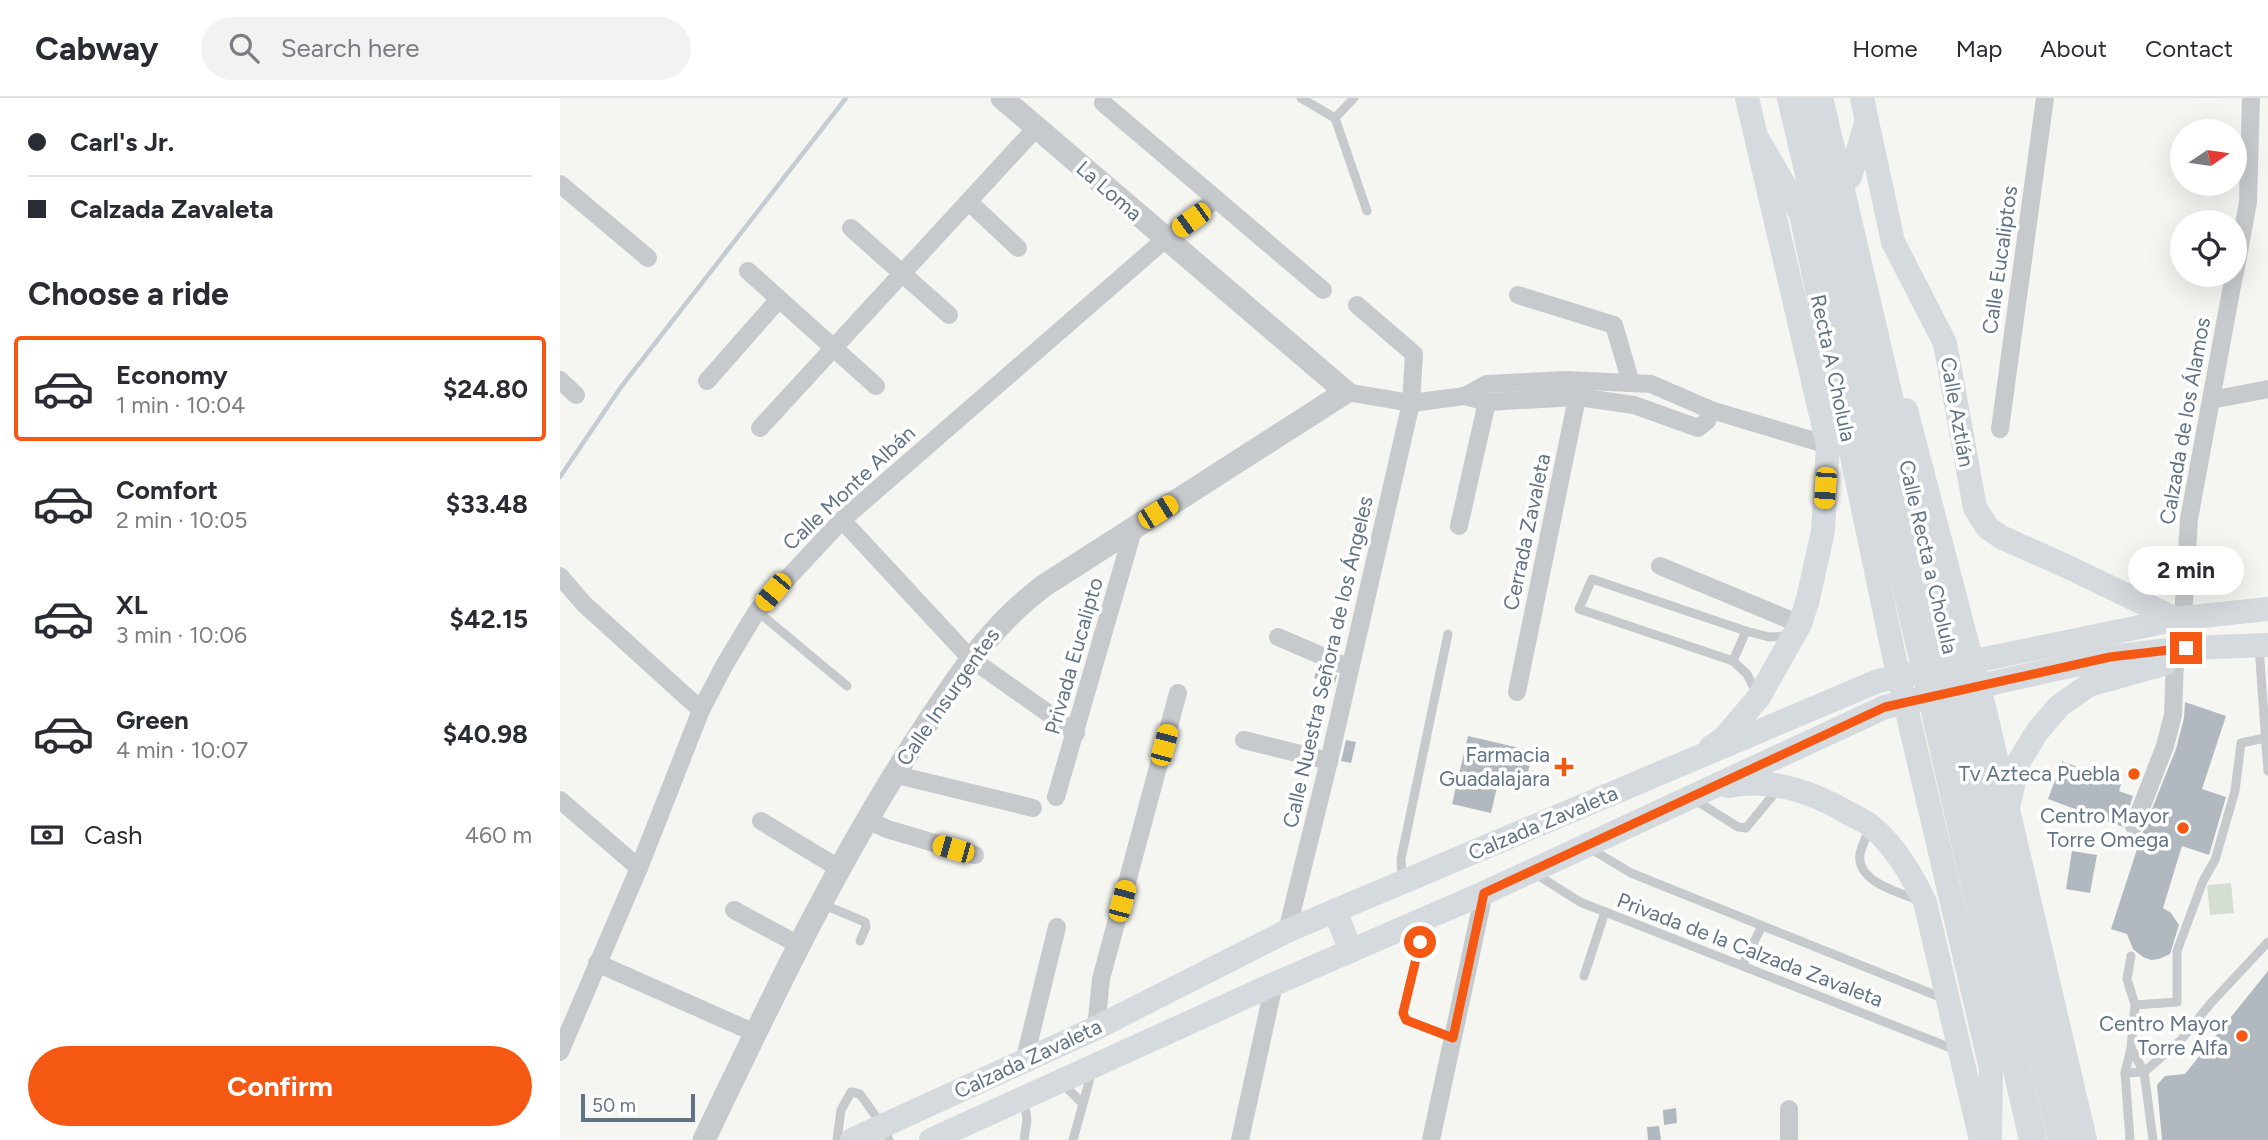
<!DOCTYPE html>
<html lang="en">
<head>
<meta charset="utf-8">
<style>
  :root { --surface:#fff; --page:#f2f2f3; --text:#2b2b33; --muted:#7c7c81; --line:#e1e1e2; --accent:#f55812 }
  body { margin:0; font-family:Figtree,sans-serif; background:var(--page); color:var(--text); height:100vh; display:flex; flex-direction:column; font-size:26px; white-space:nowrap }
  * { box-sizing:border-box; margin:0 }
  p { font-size:23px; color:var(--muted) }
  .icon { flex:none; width:38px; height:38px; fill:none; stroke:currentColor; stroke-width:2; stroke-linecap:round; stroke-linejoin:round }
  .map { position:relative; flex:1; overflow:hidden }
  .sheet { display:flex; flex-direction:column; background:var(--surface); width:560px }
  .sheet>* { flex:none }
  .top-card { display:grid; align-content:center; height:154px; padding:0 28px; background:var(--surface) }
  .needle { width:46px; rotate:77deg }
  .tools { position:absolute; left:1610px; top:21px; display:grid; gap:14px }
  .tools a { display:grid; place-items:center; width:77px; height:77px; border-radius:50%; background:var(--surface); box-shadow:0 7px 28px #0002; font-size:35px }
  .scale { position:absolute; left:21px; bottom:18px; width:114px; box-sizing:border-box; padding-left:7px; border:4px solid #617386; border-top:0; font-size:19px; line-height:24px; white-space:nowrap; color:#617386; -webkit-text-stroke:5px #fff; paint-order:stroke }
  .end { position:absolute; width:32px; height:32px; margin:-16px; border:9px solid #f55812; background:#fff; box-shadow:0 0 0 4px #fff }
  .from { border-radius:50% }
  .bubble { position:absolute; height:49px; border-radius:24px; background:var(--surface); box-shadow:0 7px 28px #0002; font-size:23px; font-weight:700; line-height:49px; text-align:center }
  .car { position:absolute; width:21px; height:42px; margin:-21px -10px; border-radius:9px; box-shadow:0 0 5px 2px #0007; background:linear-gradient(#f5c518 24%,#345 0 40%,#f5c518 0 76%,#345 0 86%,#f5c518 0) }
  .top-card b { display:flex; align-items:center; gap:24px; height:66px; font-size:26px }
  .top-card b+b { border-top:2px solid var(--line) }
  .top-card i { width:18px; height:18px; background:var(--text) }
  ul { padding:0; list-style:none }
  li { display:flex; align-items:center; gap:21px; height:105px; margin:0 14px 10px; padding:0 14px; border:4px solid transparent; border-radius:7px }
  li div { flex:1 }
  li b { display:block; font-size:26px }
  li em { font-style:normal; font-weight:700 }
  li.current { border-color:var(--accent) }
  li>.icon { width:63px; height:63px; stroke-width:1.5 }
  h2 { padding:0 28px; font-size:32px; line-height:84px }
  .pay { display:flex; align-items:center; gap:18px; height:77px; padding:0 28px; font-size:26px }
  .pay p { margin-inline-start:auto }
  .action { display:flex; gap:14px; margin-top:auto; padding:14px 28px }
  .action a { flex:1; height:80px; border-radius:42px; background:var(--accent); color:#fff; font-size:28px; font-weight:700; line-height:80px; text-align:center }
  header { display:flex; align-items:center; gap:42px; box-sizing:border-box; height:98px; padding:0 35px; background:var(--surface); border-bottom:2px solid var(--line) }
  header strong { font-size:33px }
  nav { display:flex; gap:38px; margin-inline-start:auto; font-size:24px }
  .search { width:490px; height:63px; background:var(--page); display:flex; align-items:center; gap:18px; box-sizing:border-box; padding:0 24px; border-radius:38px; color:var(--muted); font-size:26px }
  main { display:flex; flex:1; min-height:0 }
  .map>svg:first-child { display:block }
</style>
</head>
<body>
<header>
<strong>Cabway</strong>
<div class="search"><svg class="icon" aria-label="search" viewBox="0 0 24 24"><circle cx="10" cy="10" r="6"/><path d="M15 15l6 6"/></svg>Search here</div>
<nav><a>Home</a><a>Map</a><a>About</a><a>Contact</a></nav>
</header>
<main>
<section class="sheet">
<div class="top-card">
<b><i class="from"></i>Carl's Jr.</b>
<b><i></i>Calzada Zavaleta</b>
</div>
<h2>Choose a ride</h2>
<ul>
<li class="current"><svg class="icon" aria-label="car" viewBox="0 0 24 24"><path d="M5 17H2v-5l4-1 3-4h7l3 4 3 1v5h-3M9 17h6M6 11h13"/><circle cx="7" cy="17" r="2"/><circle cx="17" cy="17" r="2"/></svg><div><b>Economy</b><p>1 min · 10:04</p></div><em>$24.80</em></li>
<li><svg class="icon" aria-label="car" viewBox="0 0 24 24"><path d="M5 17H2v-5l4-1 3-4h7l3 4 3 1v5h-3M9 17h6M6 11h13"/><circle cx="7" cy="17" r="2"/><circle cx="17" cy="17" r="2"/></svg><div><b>Comfort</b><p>2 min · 10:05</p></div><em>$33.48</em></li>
<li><svg class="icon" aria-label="car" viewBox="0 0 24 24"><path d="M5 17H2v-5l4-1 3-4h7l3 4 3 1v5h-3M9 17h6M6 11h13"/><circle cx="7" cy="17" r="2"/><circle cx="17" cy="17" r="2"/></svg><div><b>XL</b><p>3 min · 10:06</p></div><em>$42.15</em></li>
<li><svg class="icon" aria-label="car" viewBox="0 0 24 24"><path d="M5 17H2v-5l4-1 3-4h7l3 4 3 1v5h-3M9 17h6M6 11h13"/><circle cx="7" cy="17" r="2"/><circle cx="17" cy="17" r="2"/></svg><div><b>Green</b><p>4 min · 10:07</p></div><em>$40.98</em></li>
</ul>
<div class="pay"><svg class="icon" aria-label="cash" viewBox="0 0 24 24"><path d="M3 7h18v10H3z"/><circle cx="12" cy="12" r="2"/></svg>Cash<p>460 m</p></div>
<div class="action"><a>Confirm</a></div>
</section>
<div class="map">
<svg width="1708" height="1042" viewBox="0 0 1708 1042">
  <rect width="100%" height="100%" fill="#f5f6f1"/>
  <polygon fill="#d5ded2" points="1671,785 1674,815 1650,817 1647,787"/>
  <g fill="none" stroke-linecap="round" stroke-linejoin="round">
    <polyline stroke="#c2ccd2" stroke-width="4.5" points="0,379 61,289 286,0"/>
  </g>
  <g fill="#b1b8bf">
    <polygon points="758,569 777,577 775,585 754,580"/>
    <polygon points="1625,604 1666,618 1642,691 1666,699 1649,757 1622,748 1603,810 1611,815 1619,827 1610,856 1599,861 1591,862 1583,859 1573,851 1567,836 1551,831 1582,736 1616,651 1624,620"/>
    <polygon points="908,638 973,653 966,682 940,676 931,715 892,706"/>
    <polygon points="786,642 796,644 791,665 781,663"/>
    <polygon points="1502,663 1561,686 1559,693 1573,698 1563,729 1488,701"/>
    <polygon points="1512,753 1537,757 1530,795 1506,791"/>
    <polygon points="1708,873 1708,1042 1602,1042 1597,987 1605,978 1625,976"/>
    <polygon points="1116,1010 1117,1025 1104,1027 1103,1012"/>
    <polygon points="1099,1028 1101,1042 1088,1042 1087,1029"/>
  </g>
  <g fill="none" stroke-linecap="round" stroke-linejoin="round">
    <g stroke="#c7cacd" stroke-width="9">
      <polyline points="741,0 775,20"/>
      <polyline points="775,20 807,113"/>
      <polyline points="775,20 794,0"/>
      <polyline points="197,513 287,588"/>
      <polyline points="1699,549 1708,673"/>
      <polyline points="1173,563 1186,533"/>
      <polyline points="1196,594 1187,576 1173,563 1019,511 1032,481 1186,533 1209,539 1229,538"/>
      <polyline points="1135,702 1178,729 1186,730 1218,691"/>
      <path d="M1310 729C1307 738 1302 747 1300 756 1296 784 1339 794 1358 802"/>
      <polyline points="1031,751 1071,775 1385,901"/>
      <polyline points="974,775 1020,804 1396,952"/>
      <polyline points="842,782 841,761 888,536"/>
      <polyline points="262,806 305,824 306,829 300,843"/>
      <polyline points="865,825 843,915 846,922 893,940"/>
      <polyline points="1182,868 1202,828"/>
      <polyline points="1024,878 1045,814"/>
      <polyline points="1575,907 1617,904 1617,853 1643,783 1655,762 1675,693 1681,645 1705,640"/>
      <polyline points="1571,950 1584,974 1593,1042"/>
      <polyline points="1565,975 1584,974 1620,943 1651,905 1708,844"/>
      <polyline points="501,984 522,1005"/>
      <polyline points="464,1001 467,1022 464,1042"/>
      <polyline points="277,1042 281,1012 291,994 300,996 322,1027 329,1042"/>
      <polyline points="513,1042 532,973"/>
      <polyline points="1570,1042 1565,975 1571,950 1575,907 1567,881 1571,858"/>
    </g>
    <g stroke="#c7cacd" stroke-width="18">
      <polyline points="543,5 763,192"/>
      <polyline points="0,86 88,160"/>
      <polyline points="409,104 458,150"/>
      <polyline points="291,130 389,217"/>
      <polyline points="188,173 316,288"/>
      <polyline points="1675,175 1688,104 1691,0"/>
      <polyline points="958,197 1054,227 1071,285"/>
      <polyline points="0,282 16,297"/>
      <polyline points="147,283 219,201"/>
      <polyline points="786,294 851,305 905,298 927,304 1018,299 1074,307 1138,330 1147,323 1151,312"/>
      <polyline points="905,298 927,286 1006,282 1091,286 1151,312 1268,347"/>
      <polyline points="1651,302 1708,291"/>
      <polyline points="200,330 476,30"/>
      <polyline points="1440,331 1485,0"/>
      <polyline points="282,422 410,560 516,635"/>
      <polyline points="899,428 927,304"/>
      <polyline points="1100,468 1240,526"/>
      <polyline points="0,478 24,506 141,612"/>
      <polyline points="1623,520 1629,421 1674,177"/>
      <polyline points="718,539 790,570"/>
      <polyline points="957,594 1019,290"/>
      <polyline points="684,642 769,663"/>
      <polyline points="333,676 473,710"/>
      <polyline points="496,699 574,429"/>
      <polyline points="0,702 79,770"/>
      <polyline points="308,722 327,731 415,757"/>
      <polyline points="201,723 280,771"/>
      <polyline points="1574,728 1605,648 1613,617 1615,563"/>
      <polyline points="174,812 237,846"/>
      <polyline points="727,833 769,663 851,305 854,256 797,207"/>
      <polyline points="37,865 195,935"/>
      <polyline points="536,930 541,881 618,595"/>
      <polyline points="0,954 79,770 141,612 165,566 197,513 282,422 610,137 656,101"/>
      <polyline points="464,964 497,829"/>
      <polyline points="1229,1011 1229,1042"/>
      <polyline points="680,1042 714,886"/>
      <polyline points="871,1042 924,795"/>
    </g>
    <path stroke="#c7cacd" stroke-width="23" d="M144 1042C212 900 279 758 366 627 403 572 431 527 485 487L786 294 442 0"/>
    <g stroke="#d5dadf" stroke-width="24">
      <polyline points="1302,0 1333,144 1385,245 1415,410 1427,429 1441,439 1508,469 1616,521"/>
      <polyline points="1196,38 1241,116 1334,558 1431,971 1430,1042"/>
      <polyline points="1290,79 1307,22"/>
      <polyline points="1346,312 1426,617 1525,1042"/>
      <polyline points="1151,649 1164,640 1199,599 1240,526 1248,501 1263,433 1268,347 1187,0"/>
      <path d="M1168 688C1212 679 1253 694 1290 716 1298 720 1307 724 1313 730 1336 749 1352 778 1365 804L1421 1042"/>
      <polyline points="1449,705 1458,665 1477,634 1499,608 1529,587 1604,566"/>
      <polyline points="775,813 791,853"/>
      <polyline points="292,1042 536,930 727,833 1318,583 1623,520 1708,511"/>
      <polyline points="371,1042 714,886 924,795 1325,609 1550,559 1626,550 1708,547"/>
    </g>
    <g stroke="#d5dadf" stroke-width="28">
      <polyline points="1231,0 1361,552 1473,1042"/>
      <path d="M1259 0C1342 347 1421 695 1502 1042"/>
    </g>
  </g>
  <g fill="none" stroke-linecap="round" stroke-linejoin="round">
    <polyline stroke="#f55812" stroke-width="9" points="860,844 843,915 846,922 893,940 924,795 1325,609 1550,559 1626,550"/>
  </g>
  <g fill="#f55812" stroke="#fff" stroke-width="2.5">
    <path d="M1000.5 658.5h7v7h7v7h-7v7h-7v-7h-7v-7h7z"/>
    <circle cx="1574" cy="676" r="7"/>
    <circle cx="1623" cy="730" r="7"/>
    <circle cx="1682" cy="938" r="7"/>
  </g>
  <g text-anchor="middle" stroke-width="7" stroke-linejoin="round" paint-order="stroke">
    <g font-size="21" fill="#617386" stroke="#fff">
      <text transform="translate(549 93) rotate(41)" y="7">La Loma</text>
      <text transform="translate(1440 162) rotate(-82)" y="7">Calle Eucaliptos</text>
      <text transform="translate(1273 270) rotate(78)" y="7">Recta A Cholula</text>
      <text transform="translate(1397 314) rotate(80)" y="7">Calle Aztlán</text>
      <text transform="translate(1625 323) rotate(-80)" y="7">Calzada de los Álamos</text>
      <text transform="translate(289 390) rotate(-43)" y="7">Calle Monte Albán</text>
      <text transform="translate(967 434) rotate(-78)" y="7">Cerrada Zavaleta</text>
      <text transform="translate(1368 459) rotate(77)" y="7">Calle Recta a Cholula</text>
      <text transform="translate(514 558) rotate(-74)" y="7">Privada Eucalipto</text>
      <text transform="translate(768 564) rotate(-77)" y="7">Calle Nuestra Señora de los Ángeles</text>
      <text transform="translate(388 599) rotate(-55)" y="7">Calle Insurgentes</text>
      <text transform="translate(983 725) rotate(-23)" y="7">Calzada Zavaleta</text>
      <text transform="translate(1190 852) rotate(21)" y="7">Privada de la Calzada Zavaleta</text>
      <text transform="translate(468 961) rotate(-25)" y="7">Calzada Zavaleta</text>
    </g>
    <g font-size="21" fill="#617386" stroke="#fff" text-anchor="end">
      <text x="990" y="664">Farmacia<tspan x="990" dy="24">Guadalajara</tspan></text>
      <text x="1560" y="683">Tv Azteca Puebla</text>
      <text x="1609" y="725">Centro Mayor<tspan x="1609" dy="24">Torre Omega</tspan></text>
      <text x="1668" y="933">Centro Mayor<tspan x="1668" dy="24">Torre Alfa</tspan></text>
    </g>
  </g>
</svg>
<div class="tools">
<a><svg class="needle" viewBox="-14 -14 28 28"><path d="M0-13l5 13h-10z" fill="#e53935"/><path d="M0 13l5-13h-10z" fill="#7c7c81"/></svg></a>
<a><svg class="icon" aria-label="locate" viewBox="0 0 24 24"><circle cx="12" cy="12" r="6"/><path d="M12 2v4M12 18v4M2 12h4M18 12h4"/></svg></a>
</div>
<div class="scale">50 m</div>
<i class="end from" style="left:860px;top:844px"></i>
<i class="end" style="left:1626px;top:550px"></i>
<div class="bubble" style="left:1568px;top:448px;width:116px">2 min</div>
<i class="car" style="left:631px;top:122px;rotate:234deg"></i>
<i class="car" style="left:1265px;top:390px;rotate:184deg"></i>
<i class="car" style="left:598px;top:414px;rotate:58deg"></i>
<i class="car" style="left:213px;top:494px;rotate:220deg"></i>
<i class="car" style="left:604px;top:647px;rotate:15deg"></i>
<i class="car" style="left:393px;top:751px;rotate:286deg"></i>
<i class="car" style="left:562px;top:803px;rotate:15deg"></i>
</div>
</main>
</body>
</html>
